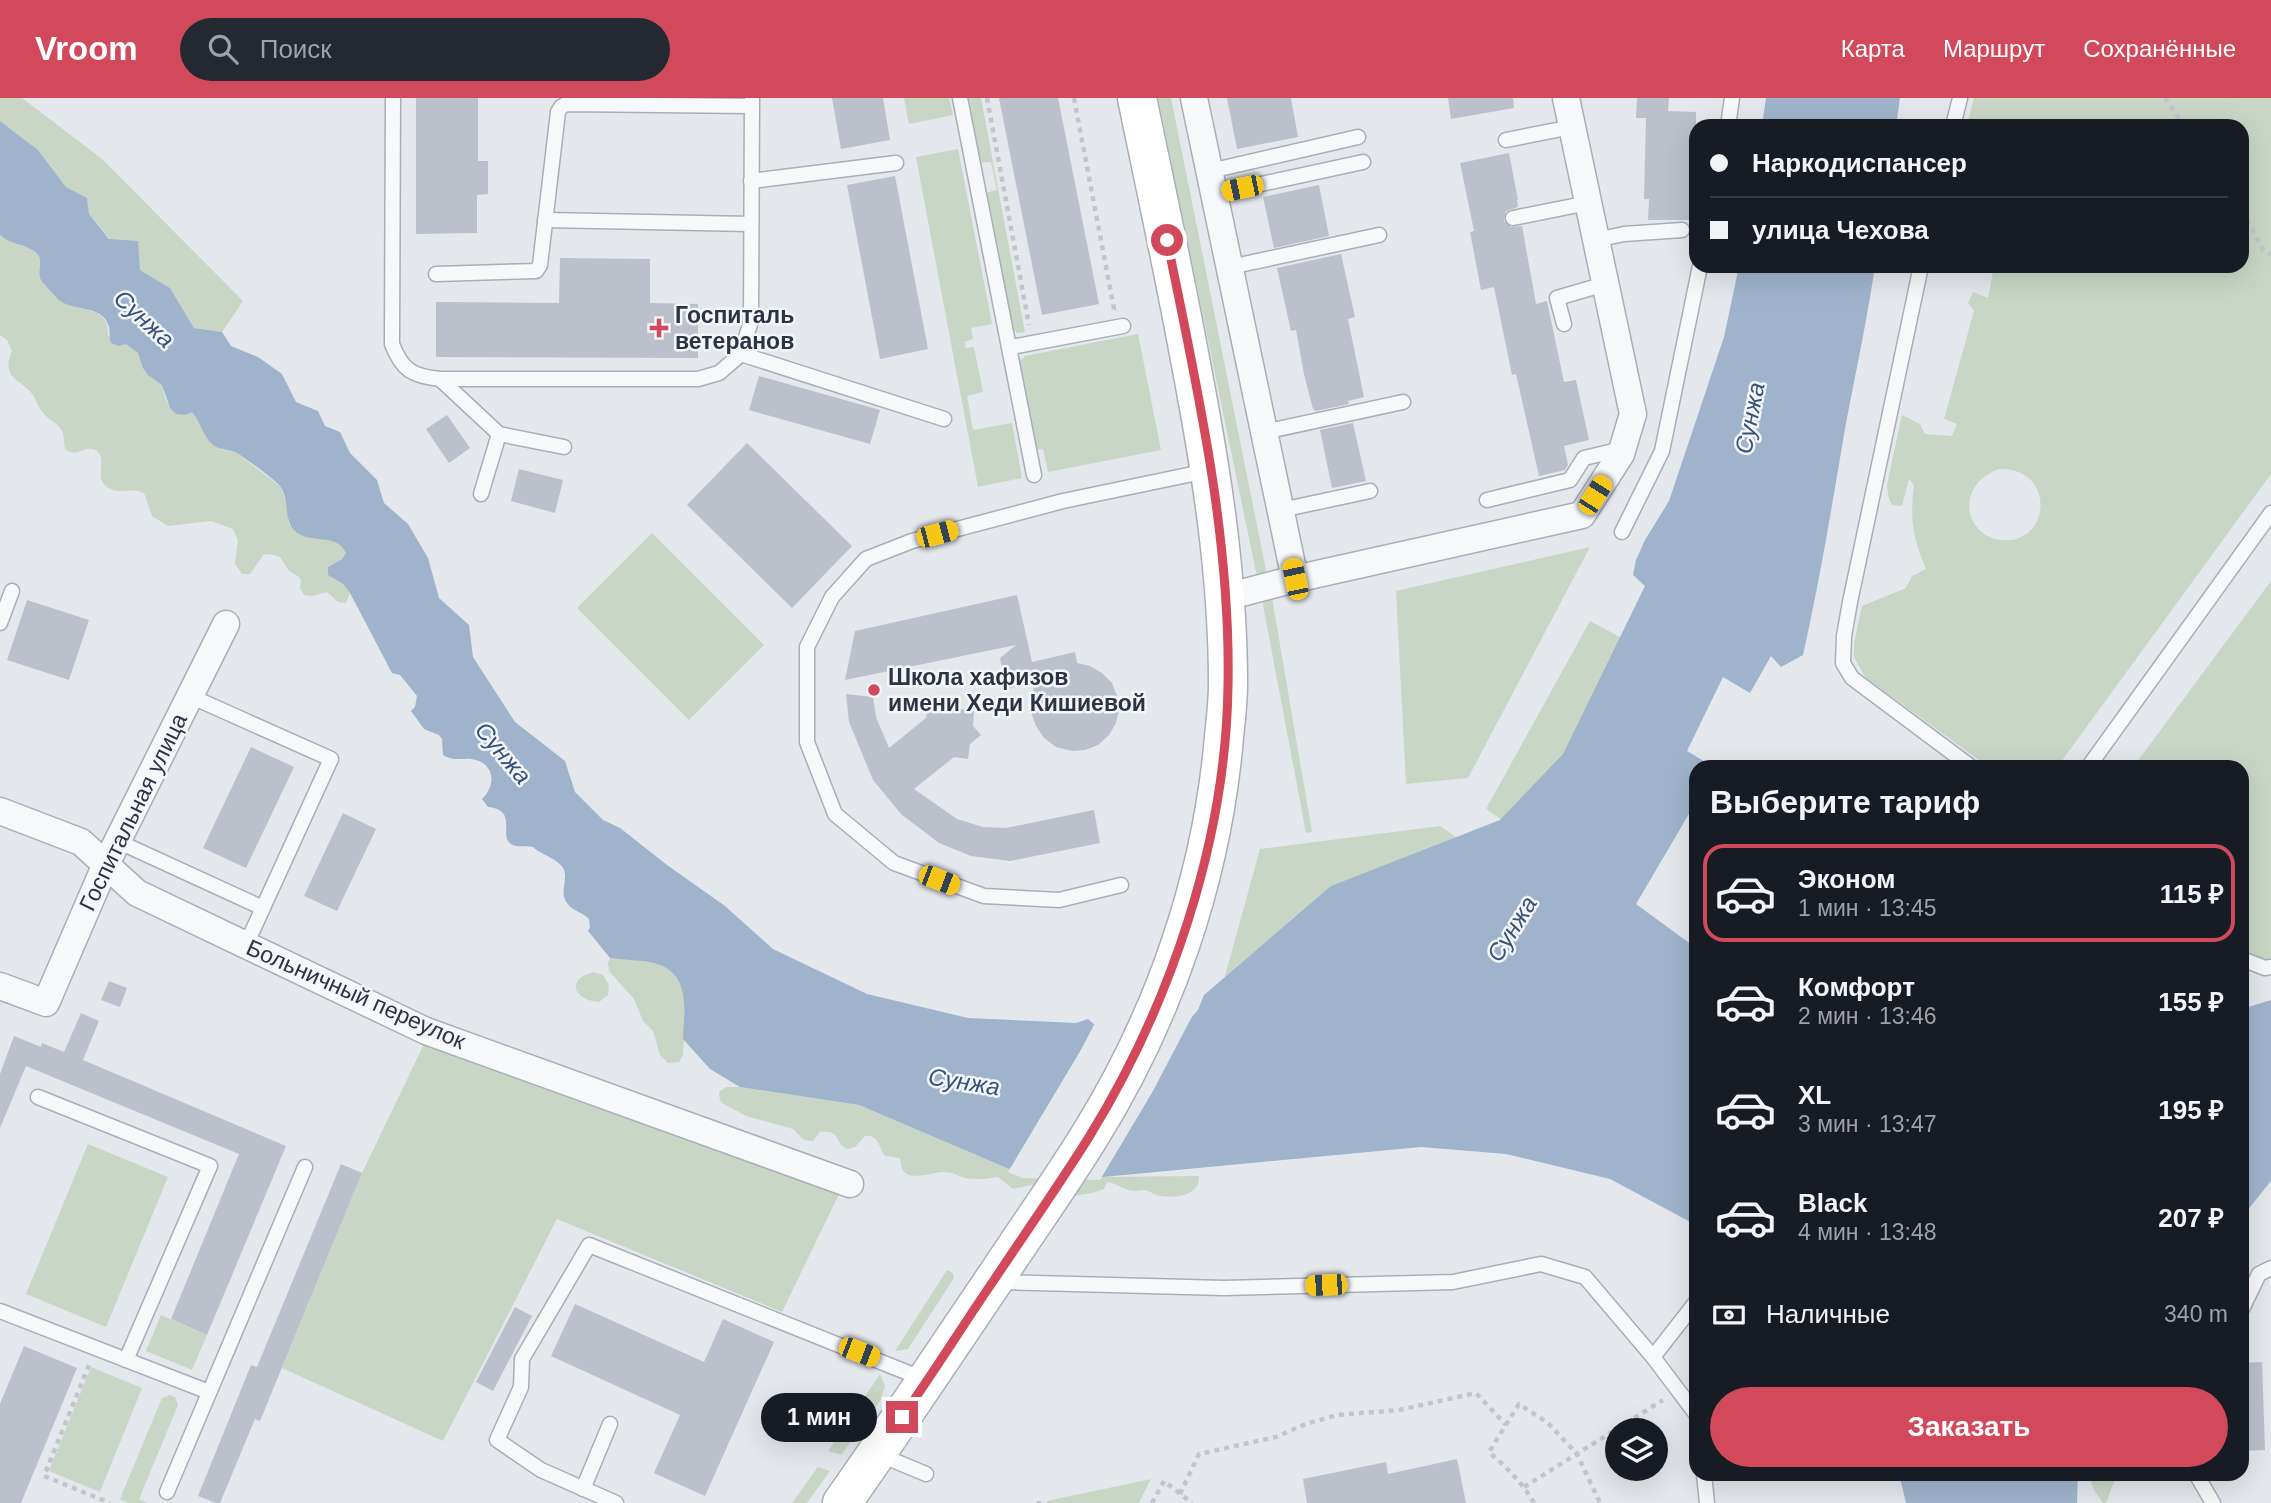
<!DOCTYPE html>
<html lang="ru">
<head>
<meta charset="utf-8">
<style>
  :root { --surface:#171b24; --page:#242831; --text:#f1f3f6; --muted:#9ea1a6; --line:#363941; --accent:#d1495b }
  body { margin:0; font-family:Arial,sans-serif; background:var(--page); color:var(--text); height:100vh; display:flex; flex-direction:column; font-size:26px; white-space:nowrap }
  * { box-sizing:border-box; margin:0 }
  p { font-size:23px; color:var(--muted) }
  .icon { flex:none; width:38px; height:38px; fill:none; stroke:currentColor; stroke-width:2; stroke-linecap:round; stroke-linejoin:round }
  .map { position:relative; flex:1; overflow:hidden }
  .side { position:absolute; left:1689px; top:662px; width:560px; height:721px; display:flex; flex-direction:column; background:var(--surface); border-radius:21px; box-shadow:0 7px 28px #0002 }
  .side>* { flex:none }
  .banner { position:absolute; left:1689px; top:21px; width:560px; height:154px; border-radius:21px; box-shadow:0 7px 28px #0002; display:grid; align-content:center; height:154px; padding:0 21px; background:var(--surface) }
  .fabs { position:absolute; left:1605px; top:1320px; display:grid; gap:14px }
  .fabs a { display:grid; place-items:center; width:63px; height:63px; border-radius:50%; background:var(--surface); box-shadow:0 7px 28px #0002; font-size:35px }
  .end { position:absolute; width:32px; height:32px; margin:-16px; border:9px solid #d1495b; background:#fff; box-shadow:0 0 0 4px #fff }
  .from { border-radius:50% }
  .bubble { position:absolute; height:49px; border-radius:24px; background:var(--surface); box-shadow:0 7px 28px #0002; font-size:23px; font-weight:800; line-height:49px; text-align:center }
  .car { position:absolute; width:21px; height:42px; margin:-21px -10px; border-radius:9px; box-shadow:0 0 5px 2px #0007; background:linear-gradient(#f5c518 24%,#345 0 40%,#f5c518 0 76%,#345 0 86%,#f5c518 0) }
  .banner b { display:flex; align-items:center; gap:24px; height:66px; font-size:26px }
  .banner b+b { border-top:2px solid var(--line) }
  .banner i { width:18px; height:18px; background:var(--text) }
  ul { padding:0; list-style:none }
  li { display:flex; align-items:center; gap:21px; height:98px; margin:0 14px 10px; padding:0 7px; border:4px solid transparent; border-radius:21px }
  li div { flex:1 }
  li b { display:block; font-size:26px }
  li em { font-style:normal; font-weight:800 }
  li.selected { border-color:var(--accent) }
  li>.icon { width:63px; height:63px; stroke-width:1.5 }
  h2 { padding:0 21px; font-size:32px; line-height:84px }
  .pay { display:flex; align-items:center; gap:18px; height:77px; padding:0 21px; font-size:26px }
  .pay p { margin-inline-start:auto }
  .cta { display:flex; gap:14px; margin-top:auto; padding:14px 21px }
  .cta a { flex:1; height:80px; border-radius:42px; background:var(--accent); color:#fff; font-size:28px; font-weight:800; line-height:80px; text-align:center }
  header { display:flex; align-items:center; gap:42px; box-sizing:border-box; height:98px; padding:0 35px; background:var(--accent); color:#fff }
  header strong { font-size:33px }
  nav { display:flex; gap:38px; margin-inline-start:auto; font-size:24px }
  .search { width:490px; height:63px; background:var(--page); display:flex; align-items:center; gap:18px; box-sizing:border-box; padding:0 24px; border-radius:38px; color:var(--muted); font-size:26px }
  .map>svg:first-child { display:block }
</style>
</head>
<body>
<header>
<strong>Vroom</strong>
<div class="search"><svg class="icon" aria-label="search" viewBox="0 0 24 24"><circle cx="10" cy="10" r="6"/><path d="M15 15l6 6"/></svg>Поиск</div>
<nav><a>Карта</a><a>Маршрут</a><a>Сохранённые</a></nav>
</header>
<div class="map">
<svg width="2271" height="1405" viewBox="0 0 2271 1405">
  <rect width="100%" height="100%" fill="#e4e7ec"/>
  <g fill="#c9d6c5" fill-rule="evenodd">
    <polygon points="0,0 22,0 102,61 243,203 222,234 194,230 170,190 140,172 110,141 89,116 87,100 66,89 38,52 0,23"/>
    <polygon points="904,0 949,0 953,17 909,26"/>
    <polygon points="966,0 981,0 1025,234 1017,235 1012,230 985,95 997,92 991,64 979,65"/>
    <polygon points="1158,0 1171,0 1268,482 1257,478 1256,474"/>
    <path d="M1974 0H2271V376L2058 668H1987L1865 579 1854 559V545L1862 508 1906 490 1912 478 1926 471C1912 438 1910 422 1914 387L1909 381 1902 408 1892 407 1888 398 1887 387 1902 317 1920 326 1925 336 1952 338 1957 326 1944 321 1974 213 1968 205 1973 194 1988 200 1994 168H2242V28H1967ZM1999 371C2057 369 2051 448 2001 442 1990 441 1980 435 1974 425 1961 402 1976 379 1999 371Z"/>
    <polygon points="958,51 992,226 971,230 973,241 964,244 966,250 974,249 983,294 967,298 973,332 1012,325 1022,380 978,389 916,59"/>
    <path d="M0 137C10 148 29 145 38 157 44 164 39 170 41 177 42 183 57 200 61 203 79 214 110 207 108 238L126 246 138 255 144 270 162 287 166 303 170 310 176 316 192 313 208 341 221 351 237 355 281 389 288 411 289 427 343 447 346 455 342 461 328 469V476L343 486 350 495 346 505 338 504 327 494 312 498 304 497 300 490 301 482 299 479 289 473 280 459 270 456 263 457 250 476H242L235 466 238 442 233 431 211 423 168 428 152 418 144 395C130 388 115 400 103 385 96 375 109 355 92 351 82 349 79 359 66 352 62 345 66 338 61 331 57 325 49 322 44 316 39 311 37 303 33 297 21 281 0 281 12 253L7 242 0 237Z"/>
    <polygon points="1138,236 1161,352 1048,374 1043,351 1035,352 1019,264 1025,258"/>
    <polygon points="652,435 764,547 689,622 577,510"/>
    <polygon points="1590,449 1468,680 1406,686 1396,493"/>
    <path d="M2271 483V862C2258 864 2250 859 2242 850V668H2134Z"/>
    <polygon points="1271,494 1312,734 1306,735 1263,507 1263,499"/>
    <polygon points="1590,523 1711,588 1610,795 1486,711"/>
    <polygon points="1440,728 1672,886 1217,907 1260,751"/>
    <path d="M610 860C625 862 645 861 660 867 695 879 684 928 683 957L679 964 668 965 660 957 653 933 643 923 634 901 609 873 608 865Z"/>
    <path d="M593 874 603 877 609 887 608 897 599 904C574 902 565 882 593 874Z"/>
    <polygon points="426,942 840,1094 782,1214 557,1121 443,1343 282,1270 362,1075"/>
    <path d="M726 989H740L859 1007 1021 1076 1103 1079 1199 1078C1200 1098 1176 1100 1160 1098 1154 1097 1150 1093 1145 1092 1139 1092 1134 1094 1128 1092 1120 1089 1115 1085 1107 1084L1104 1091 1092 1095 1073 1098 1036 1086 1013 1091 998 1079C986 1081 977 1082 965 1080 958 1078 953 1074 944 1074 933 1074 914 1082 905 1075 901 1072 901 1065 900 1060L885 1058C879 1050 879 1036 865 1038L855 1049 847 1051C834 1045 841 1031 820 1034L813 1043 804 1042 793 1031 746 1018 722 1005 720 1002 719 994Z"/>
    <polygon points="88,1046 168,1079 106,1229 26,1196"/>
    <polygon points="947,1172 953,1175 954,1180 908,1251 895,1253"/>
    <polygon points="161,1217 207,1237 192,1272 146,1253"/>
    <polygon points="91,1269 142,1290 100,1394 49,1373"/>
    <polygon points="880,1276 885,1288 880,1303 841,1357 828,1353"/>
    <polygon points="170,1297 175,1299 178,1307 139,1401 147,1405 129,1405 120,1401 162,1300"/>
    <polygon points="818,1369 830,1373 807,1405 792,1405"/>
    <polygon points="2088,1376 2117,1376 2106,1405 2103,1405 2094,1392"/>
    <polygon points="1151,1381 1139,1405 1047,1405 1047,1403"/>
  </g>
  <g fill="#9fb4cc">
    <polygon points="1766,0 1900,0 1896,28 1762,28"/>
    <path d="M0 23 38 52 66 89 87 100 89 116 109 141 138 143 140 172 170 190 194 230 222 234 231 248 258 259 282 276 296 304 318 313 325 328 340 334 350 355 377 382 384 405 408 426 428 460 439 500 469 527 473 559 515 624 565 663 575 694 603 722 620 730 667 767 725 808 773 851 867 896 968 920 1076 925 1088 921 1108 938 1190 921 1198 912 1204 897 1331 788 1500 722 1563 656 1645 488 1633 477 1636 462 1645 442 1669 403 1724 239 1739 168H1875C1867 223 1855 277 1845 331 1832 407 1820 482 1803 557L1781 569 1771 558 1750 595 1723 579 1687 653 1712 668H1696V704L1636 806 1696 850V1127L1610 1081 1506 1056 1421 1049 1103 1079 1021 1076 859 1007 740 989 710 971 683 941C684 915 691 879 660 867 647 862 624 862 610 860L588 833 590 829 589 821C583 814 572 813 567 805 559 794 568 783 564 772 560 761 541 757 533 749 526 747 517 750 511 746 498 738 519 712 488 709L482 701C495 689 496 668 476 662 463 658 458 665 443 657L442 641 439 637 424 631 411 613 415 609 417 598 400 577 392 575 350 495 343 486 328 477V469L342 461 346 455C337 434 310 447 295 433 283 422 290 401 280 388 274 381 245 360 237 355 228 351 219 352 212 346 203 338 200 323 192 314L185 317 176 316 170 310 162 287 148 277 143 270 138 255 126 246 119 248 111 245C109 240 110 235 109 229 103 206 74 214 59 202 57 200 42 184 41 182 36 171 46 161 34 153 22 145 10 147 0 137Z"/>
    <polygon points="2271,902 2271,1083 2242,1119 2242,911"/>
    <polygon points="1899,1376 2078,1376 2077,1405 1906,1405"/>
  </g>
  <polygon fill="#e4e7ec" points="1207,890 1153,993 1100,1082 1022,1080 1008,1074 1082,950 1096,923 1110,934 1132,934 1182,921 1195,910 1201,895"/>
  <g fill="#bbc0ca">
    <polygon points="416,0 478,0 478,63 488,63 488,96 477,97 477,135 416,136"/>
    <polygon points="832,0 883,0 890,42 841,51"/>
    <polygon points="999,0 1058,0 1099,206 1042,217"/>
    <polygon points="1227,0 1291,0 1298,39 1237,51"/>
    <polygon points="1448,0 1513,0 1514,10 1451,21"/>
    <polygon points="1637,0 1669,0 1668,13 1696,14 1696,36 1691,36 1689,122 1648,122 1649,101 1644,101 1646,20 1636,20"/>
    <polygon points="1509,55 1518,102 1517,102 1518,109 1506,113 1504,123 1511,129 1522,128 1536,206 1547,203 1564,284 1576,282 1589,342 1564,348 1568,367 1565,372 1539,378 1516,276 1512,277 1494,189 1481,192 1470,134 1474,133 1460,65"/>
    <polygon points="895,78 928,251 880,261 847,87"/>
    <polygon points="1319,87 1329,138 1274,150 1263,99"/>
    <polygon points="1341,156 1355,219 1348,221 1364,299 1348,303 1349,306 1316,313 1313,311 1304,276 1296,232 1291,233 1277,170"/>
    <polygon points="560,160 650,161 650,205 698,206 698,260 436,259 436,204 559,205"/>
    <polygon points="759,278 880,312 870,346 749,312"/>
    <polygon points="447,317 470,350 449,365 426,331"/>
    <polygon points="1353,325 1366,383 1332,390 1320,332"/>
    <polygon points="747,345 852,448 792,510 687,407"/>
    <polygon points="519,371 563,382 555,415 511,403"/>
    <polygon points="1017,497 1032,564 1075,554 1077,565 1090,568 1102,575 1112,585 1117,598 1119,611 1116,625 1109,637 1098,647 1085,652 1072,653 1056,649 1044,640 1036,628 1031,614 1034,586 1006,591 1000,560 1016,547 845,582 855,533"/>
    <polygon points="27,502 89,522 69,582 7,562"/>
    <polygon points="846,596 873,599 876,619 889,650 926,620 928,607 940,609 951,600 959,611 974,613 973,628 981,637 970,646 968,661 954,659 914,691 957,721 983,729 1006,730 1094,712 1100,745 1010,763 971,758 939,745 901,716 873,682 849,624"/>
    <polygon points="251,649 294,669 246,770 203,750"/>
    <polygon points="343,715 376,731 337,813 304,798"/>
    <polygon points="109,883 127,890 120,909 101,902"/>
    <polygon points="81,915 99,923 83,962 286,1048 207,1237 171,1221 239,1056 26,968 0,1030 0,976 14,938 41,949 42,945 64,954"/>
    <polygon points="341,1066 362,1075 260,1323 255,1321 220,1405 216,1405 198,1398 251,1267 257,1269"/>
    <polygon points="575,1206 704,1264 723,1221 774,1244 705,1398 654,1375 680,1317 551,1258"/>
    <polygon points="515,1209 532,1218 493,1293 476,1284"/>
    <polygon points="24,1248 77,1270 21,1405 0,1405 0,1306"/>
    <polygon points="2262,1264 2265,1352 2242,1353 2242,1265"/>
    <polygon points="1457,1361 1466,1405 1307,1405 1303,1381 1386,1364 1388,1376"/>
  </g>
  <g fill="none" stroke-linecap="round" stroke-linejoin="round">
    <defs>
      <g id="lane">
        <path d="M393 0 392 246C402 272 412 278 440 281H698L719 275 741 256 751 223 752 0"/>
        <polyline points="960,0 1034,377"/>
        <polyline points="1728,28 1732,0"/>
        <polyline points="1953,28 1960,0"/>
        <polyline points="1506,42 1572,29"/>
        <polyline points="1210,73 1358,39"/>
        <polyline points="751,83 896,65"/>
        <polyline points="1215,96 1363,64"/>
        <polyline points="1513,120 1588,105"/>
        <polyline points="545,122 750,126"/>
        <polyline points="1596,142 1624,136 1682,132"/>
        <polyline points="1921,168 1850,504 1844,538 1843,565 1852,580 1970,668"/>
        <polyline points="1230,169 1379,137"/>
        <polyline points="436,176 536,173 540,167 558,14 561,9 566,6 751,8"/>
        <polyline points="1564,226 1557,200 1605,186"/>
        <polyline points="1011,249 1123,228"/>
        <polyline points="741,256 944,321"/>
        <polyline points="440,281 499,336 564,349"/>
        <polyline points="1264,334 1403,304"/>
        <polyline points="481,396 499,336"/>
        <polyline points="1487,402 1570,382 1584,360 1622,351"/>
        <polyline points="1281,412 1370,393"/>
        <polyline points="1622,434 1662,353 1700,168"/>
        <polyline points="0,525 12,493"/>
        <polyline points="190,598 331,661 246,847"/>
        <polyline points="2089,668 2271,415"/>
        <polyline points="117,743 263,810"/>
        <polyline points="1121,787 1059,802 984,798 894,765 835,716 807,644 807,549 832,499 866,461 912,443 1063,403 1207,373"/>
        <polyline points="2242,861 2265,870 2271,869"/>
        <polyline points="38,999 210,1068 126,1262"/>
        <polyline points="997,1184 1224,1190 1453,1184 1541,1166 1585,1179 1653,1259 1696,1316"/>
        <polyline points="2242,1211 2259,1176 2271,1170"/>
        <polyline points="0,1213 209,1294"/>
        <polyline points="1653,1259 1696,1204"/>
        <polyline points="878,1356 926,1376"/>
        <polyline points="1704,1376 1707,1405"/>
        <polyline points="2196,1376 2213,1405"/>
        <polyline points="583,1391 610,1326"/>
        <polyline points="167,1394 305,1069"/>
        <polyline points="616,1405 541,1372 497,1342 521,1289 522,1261 589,1147 926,1282"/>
      </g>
      <g id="street">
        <polyline points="1194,0 1295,481 1582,417 1621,356 1633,316 1566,0"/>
        <polyline points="1226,499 1295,481"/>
        <polyline points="0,713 81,744 137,795 426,933 850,1086"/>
        <polyline points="0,888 46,905 106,766 226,526"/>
      </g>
      <path id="secondary" d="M842 1405C895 1330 945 1254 996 1179 1027 1132 1060 1086 1089 1039 1164 919 1212 780 1224 639 1226 621 1228 603 1228 586 1228 475 1211 370 1190 261 1174 174 1155 87 1137 0"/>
    </defs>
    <use href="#lane" stroke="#a9aeb7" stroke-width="17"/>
    <use href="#street" stroke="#a9aeb7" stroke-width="29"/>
    <use href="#secondary" stroke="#a9aeb7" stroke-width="41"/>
    <g stroke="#c2c5cb" stroke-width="4.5" stroke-dasharray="5 5" stroke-linecap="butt">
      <polyline points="987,0 1029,227"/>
      <polyline points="1074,0 1114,211 1113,212"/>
      <polyline points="2165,0 2184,28"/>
      <polyline points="2242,113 2263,152 2271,157"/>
      <polyline points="89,1267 44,1378 110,1405"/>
      <polyline points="1524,1389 1663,1302"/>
      <polyline points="1180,1396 1199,1356 1276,1339 1306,1326 1337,1317 1399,1312 1476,1295 1506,1327"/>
      <polyline points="1039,1403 1039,1405"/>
      <polyline points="1152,1405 1164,1383 1192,1405"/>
      <path d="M1534 1405C1522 1384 1506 1369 1489 1354L1519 1306 1548 1325 1577 1356 1600 1405"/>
    </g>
    <use href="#lane" stroke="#f7f8fa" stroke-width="14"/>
    <use href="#street" stroke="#f7f8fa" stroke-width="26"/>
    <use href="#secondary" stroke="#fff" stroke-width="38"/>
  </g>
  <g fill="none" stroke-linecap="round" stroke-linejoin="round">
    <path stroke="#d1495b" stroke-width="9" d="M902 1319C934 1274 963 1227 994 1182 1026 1134 1059 1087 1089 1039 1170 908 1226 743 1228 588 1231 438 1197 289 1167 142"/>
  </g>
  <g fill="#d1495b" stroke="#f4f6f9" stroke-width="2.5">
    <path d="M655.5 219.5h7v7h7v7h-7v7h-7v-7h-7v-7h7z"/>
    <circle cx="874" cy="592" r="7"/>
  </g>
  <g text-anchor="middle" stroke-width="5" stroke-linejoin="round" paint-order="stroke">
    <g font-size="23" font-weight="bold" fill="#2b3445" stroke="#f4f6f9" text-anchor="start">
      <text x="675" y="225">Госпиталь<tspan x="675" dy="26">ветеранов</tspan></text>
      <text x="888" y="587">Школа хафизов<tspan x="888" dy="26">имени Хеди Кишиевой</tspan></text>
    </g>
    <g font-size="23" fill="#2b3445" stroke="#f4f6f9">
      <text transform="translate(133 714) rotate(-64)" y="8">Госпитальная улица</text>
      <text transform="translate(356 896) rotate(24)" y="8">Больничный переулок</text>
    </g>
    <g font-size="24" font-style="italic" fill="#34527a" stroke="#f4f6f9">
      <text transform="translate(144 221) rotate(43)" y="8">Сунжа</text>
      <text transform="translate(1750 320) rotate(-79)" y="8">Сунжа</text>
      <text transform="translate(503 655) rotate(50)" y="8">Сунжа</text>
      <text transform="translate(1512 831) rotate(-58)" y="8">Сунжа</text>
      <text transform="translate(964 984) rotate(9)" y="8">Сунжа</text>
    </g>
  </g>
</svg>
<div class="fabs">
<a><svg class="icon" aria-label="layers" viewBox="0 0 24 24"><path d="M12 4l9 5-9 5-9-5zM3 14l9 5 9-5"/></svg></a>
</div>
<i class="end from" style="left:1167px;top:142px"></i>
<i class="end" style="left:902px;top:1319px"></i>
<div class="bubble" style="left:761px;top:1295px;width:116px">1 мин</div>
<i class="car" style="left:1242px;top:90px;rotate:258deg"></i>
<i class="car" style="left:1595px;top:397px;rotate:32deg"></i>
<i class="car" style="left:937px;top:436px;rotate:75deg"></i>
<i class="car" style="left:1295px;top:481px;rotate:348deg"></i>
<i class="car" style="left:939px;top:782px;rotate:111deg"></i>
<i class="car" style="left:1326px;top:1187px;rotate:268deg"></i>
<i class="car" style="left:859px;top:1254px;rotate:111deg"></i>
<div class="banner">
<b><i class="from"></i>Наркодиспансер</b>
<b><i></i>улица Чехова</b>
</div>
<section class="side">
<h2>Выберите тариф</h2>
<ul>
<li class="selected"><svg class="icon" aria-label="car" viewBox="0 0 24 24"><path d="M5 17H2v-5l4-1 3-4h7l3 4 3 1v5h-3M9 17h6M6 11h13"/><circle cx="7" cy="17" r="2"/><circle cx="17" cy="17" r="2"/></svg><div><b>Эконом</b><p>1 мин · 13:45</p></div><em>115 ₽</em></li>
<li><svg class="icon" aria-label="car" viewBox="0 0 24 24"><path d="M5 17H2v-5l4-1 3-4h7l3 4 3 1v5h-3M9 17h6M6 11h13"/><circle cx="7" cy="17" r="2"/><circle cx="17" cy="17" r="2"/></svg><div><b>Комфорт</b><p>2 мин · 13:46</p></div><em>155 ₽</em></li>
<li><svg class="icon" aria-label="car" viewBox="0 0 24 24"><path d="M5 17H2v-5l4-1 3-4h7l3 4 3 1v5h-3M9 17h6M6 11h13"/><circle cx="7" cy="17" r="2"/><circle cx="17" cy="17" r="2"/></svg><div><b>XL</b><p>3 мин · 13:47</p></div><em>195 ₽</em></li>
<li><svg class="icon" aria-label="car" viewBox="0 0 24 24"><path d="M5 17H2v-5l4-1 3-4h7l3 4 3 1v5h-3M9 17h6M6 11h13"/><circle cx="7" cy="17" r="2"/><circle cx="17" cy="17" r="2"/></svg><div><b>Black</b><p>4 мин · 13:48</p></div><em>207 ₽</em></li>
</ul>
<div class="pay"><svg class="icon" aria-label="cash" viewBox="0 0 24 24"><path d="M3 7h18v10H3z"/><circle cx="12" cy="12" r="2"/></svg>Наличные<p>340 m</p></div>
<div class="cta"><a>Заказать</a></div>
</section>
</div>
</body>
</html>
